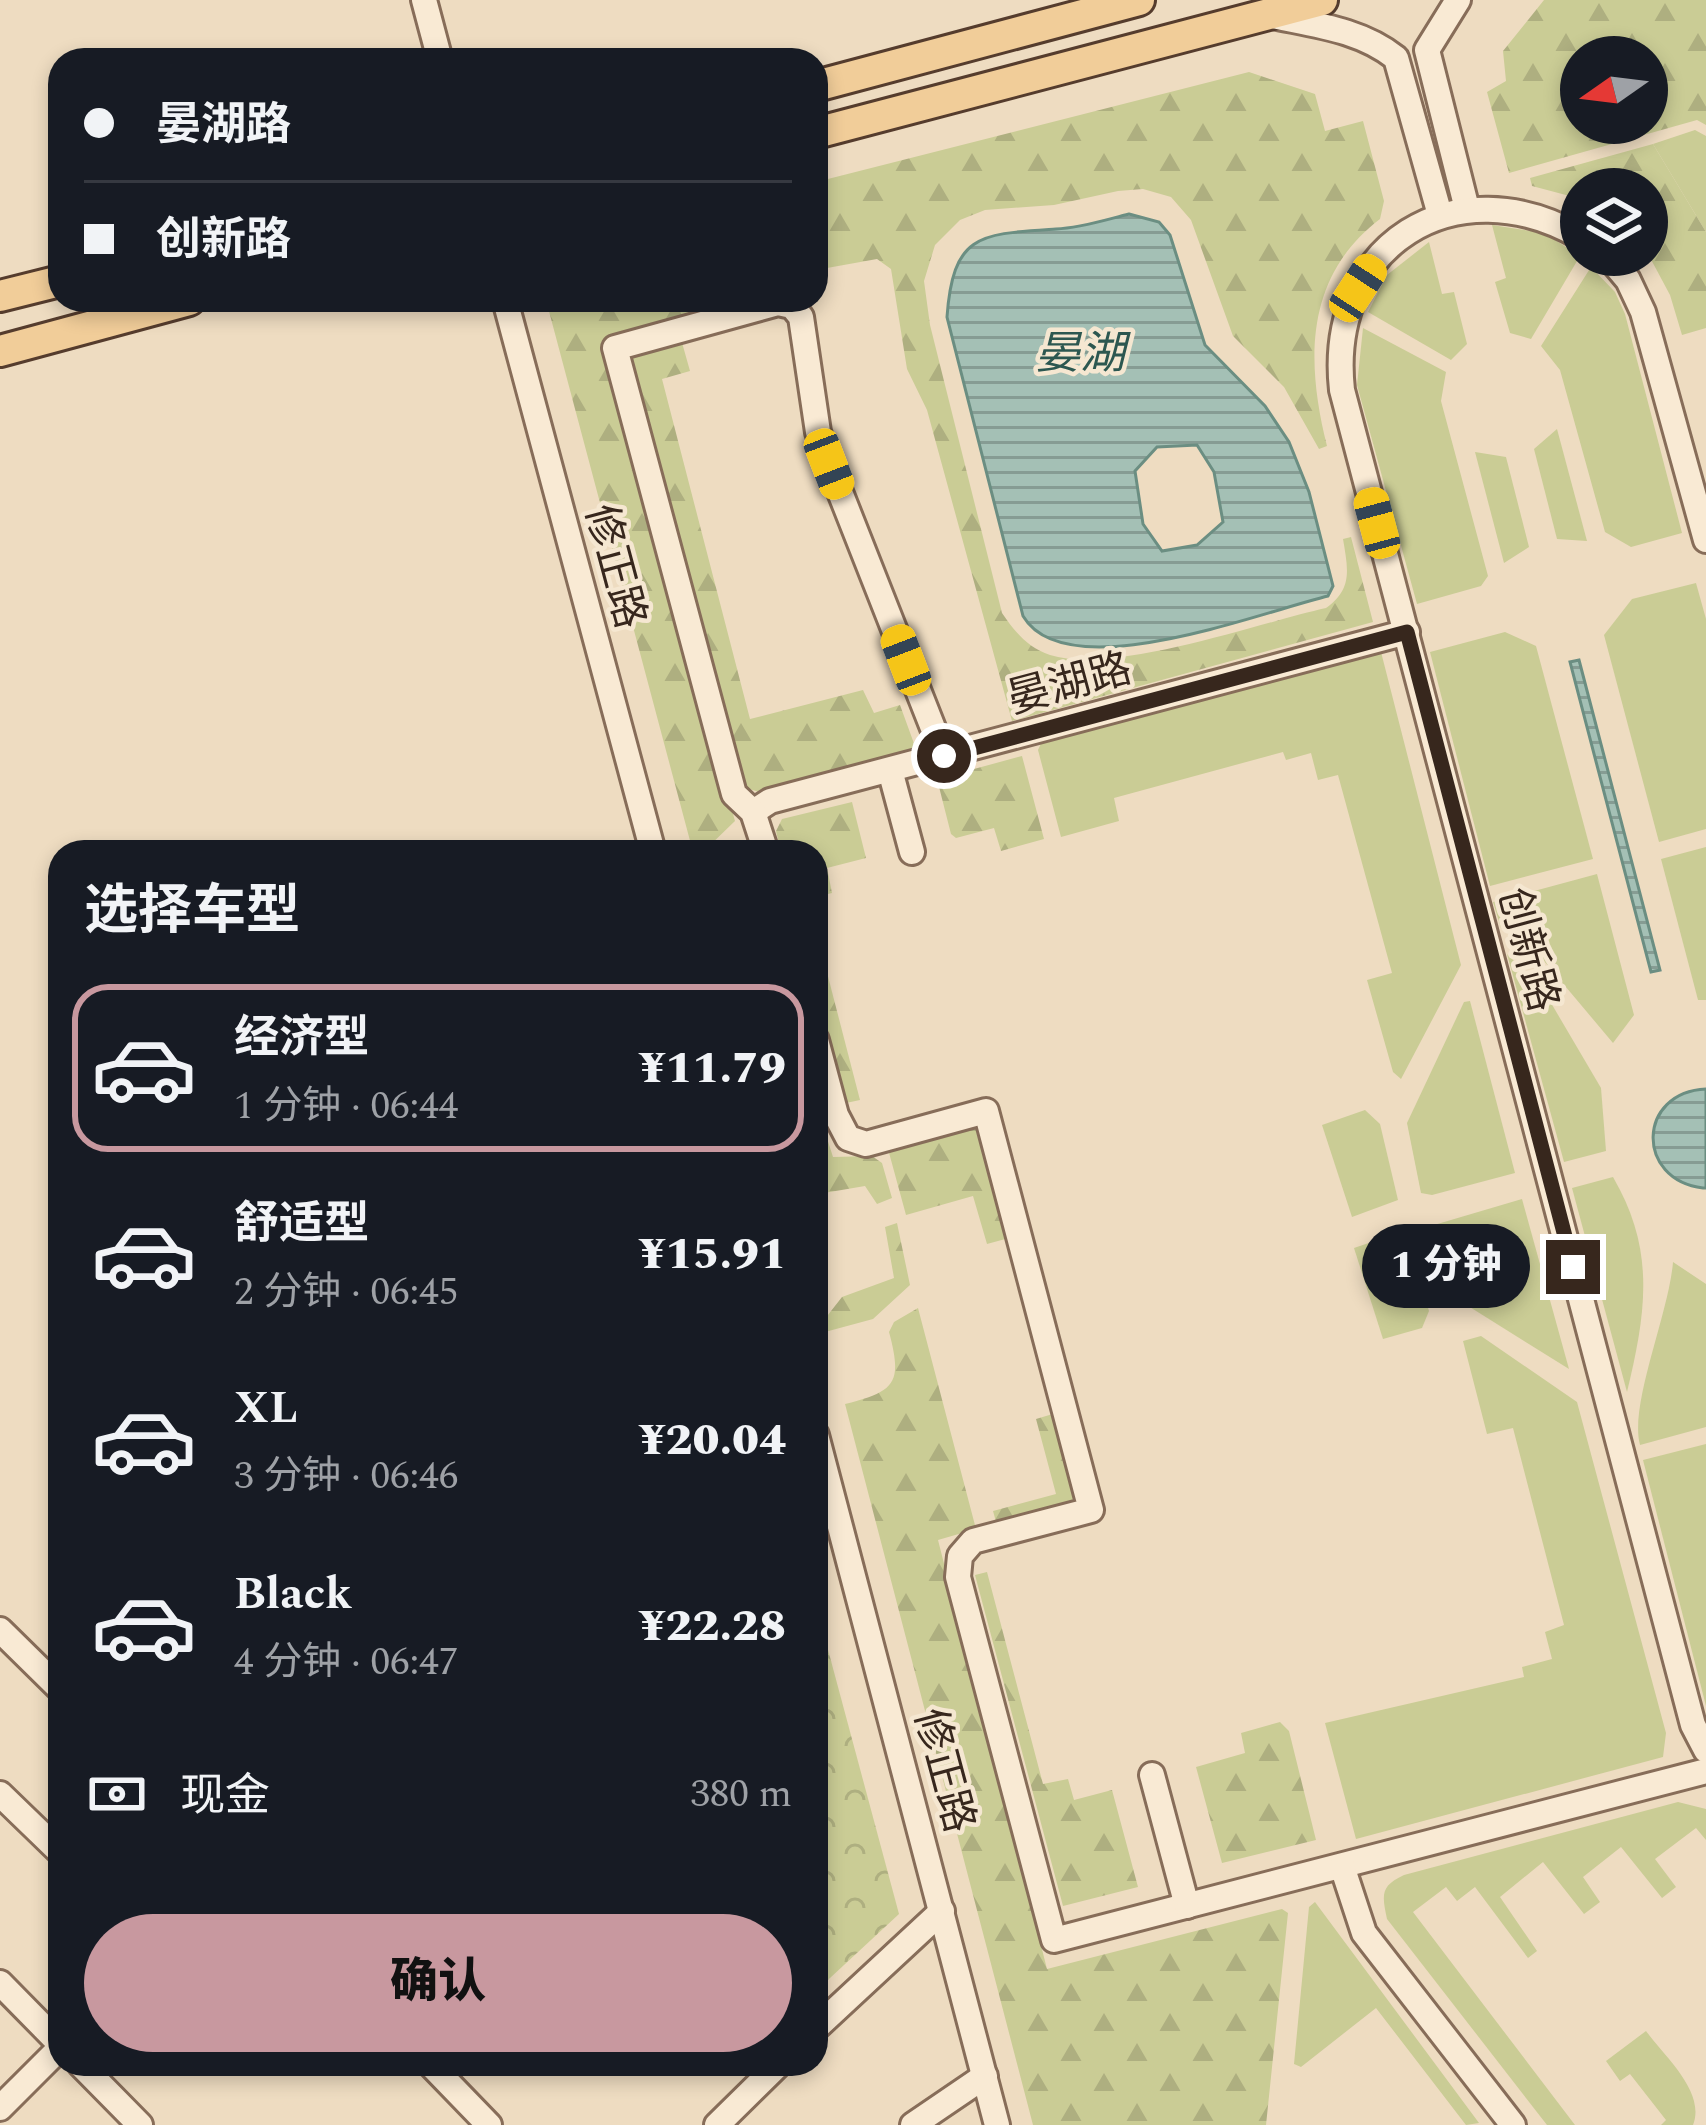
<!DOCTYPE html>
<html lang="zh">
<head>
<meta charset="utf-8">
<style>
  :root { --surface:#171b24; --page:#242831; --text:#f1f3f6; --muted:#9ea1a6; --line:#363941; --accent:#c8989f }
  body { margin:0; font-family:Spectral,"Noto Sans SC",serif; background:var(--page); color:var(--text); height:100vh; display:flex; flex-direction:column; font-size:45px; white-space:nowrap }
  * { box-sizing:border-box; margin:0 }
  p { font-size:39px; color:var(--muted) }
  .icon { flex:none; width:66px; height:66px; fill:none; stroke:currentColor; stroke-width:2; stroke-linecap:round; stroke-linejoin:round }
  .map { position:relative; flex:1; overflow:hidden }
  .drawer { position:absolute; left:48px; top:840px; width:780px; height:1236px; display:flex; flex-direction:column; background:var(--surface); border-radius:36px; box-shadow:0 6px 18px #0003 }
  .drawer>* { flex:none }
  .hud { position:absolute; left:48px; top:48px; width:780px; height:264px; border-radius:36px; box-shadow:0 6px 18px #0003; display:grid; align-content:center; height:264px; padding:0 36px; background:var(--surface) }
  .needle { width:78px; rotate:256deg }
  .controls { position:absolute; left:1560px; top:36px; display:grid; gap:24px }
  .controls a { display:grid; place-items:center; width:108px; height:108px; border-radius:50%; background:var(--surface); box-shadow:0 6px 18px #0003; font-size:60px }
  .end { position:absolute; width:54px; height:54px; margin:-27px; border:15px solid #37271d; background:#fff; box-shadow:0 0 0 6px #fff }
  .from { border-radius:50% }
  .bubble { position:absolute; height:84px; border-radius:42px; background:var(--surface); box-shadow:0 6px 18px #0003; font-size:39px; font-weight:800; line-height:84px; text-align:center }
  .car { position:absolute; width:36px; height:72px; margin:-36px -18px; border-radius:15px; box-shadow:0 0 9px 3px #0007; background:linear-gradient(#f5c518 24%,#345 0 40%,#f5c518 0 76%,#345 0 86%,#f5c518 0) }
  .hud b { display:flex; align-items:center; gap:42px; height:114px; font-size:45px }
  .hud b+b { border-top:3px solid var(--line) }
  .hud i { width:30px; height:30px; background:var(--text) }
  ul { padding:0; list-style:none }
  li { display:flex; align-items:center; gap:36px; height:168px; margin:0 24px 18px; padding:0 12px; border:6px solid transparent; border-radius:36px }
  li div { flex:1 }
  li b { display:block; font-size:45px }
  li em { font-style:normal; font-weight:800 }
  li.active { border-color:var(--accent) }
  li>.icon { width:108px; height:108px; stroke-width:1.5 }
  h2 { padding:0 36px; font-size:54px; line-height:144px }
  .pay { display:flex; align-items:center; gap:30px; height:132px; padding:0 36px; font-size:45px }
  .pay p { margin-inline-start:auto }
  .button { display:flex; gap:24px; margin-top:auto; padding:24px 36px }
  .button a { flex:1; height:138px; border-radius:72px; background:var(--accent); color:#111; font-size:48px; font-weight:800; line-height:138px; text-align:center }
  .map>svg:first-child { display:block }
</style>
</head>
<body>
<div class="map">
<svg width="1706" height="2125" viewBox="0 0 1706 2125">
  <defs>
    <pattern id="forest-firs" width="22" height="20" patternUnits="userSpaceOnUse" patternTransform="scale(3)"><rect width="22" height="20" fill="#cacc95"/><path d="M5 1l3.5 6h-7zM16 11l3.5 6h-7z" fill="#aeaf80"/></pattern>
    <pattern id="park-crowns" width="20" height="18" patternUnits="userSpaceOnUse" patternTransform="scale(3)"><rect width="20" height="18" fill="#cacc95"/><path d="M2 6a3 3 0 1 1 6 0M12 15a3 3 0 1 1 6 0" fill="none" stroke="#aeaf80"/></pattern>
    <pattern id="water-rules" width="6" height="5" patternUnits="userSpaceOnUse" patternTransform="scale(3)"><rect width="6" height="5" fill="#a4c0b5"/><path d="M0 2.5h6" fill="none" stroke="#869c93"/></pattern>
  </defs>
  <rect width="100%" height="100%" fill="#eedcc1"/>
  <g fill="#cacc95">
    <polygon points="1695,130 1706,136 1706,232 1653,144"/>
    <polygon points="1492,225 1544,233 1580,256 1531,339 1510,333 1495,282 1506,278"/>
    <polygon points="1429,242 1442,294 1454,292 1467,344 1451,360 1368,312 1387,275"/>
    <polygon points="1591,267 1615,292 1625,314 1682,533 1631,547 1605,532 1560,370 1541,346"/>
    <polygon points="1363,328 1446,372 1441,401 1488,576 1481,586 1417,604 1357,385"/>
    <polygon points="1557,429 1587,541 1557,539 1534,449"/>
    <polygon points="1475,452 1506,457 1529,547 1504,563"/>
    <polygon points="1696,583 1706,619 1706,829 1659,842 1604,635 1632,599"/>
    <polygon points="1505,632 1536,646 1593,859 1490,886 1430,652"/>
    <polygon points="1380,648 1461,965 1401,1079 1393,1072 1367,980 1392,973 1338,775 1318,780 1311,753 1286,760 1283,752 1114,798 1119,821 1061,837 1038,750 1044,737"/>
    <polygon points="1706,847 1706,1000 1698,1000 1661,859"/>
    <polygon points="1597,874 1634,1015 1613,1043 1534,949 1501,928 1493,902"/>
    <polygon points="1507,954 1544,991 1601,1088 1606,1151 1564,1162"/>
    <polygon points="1470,1001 1515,1173 1432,1195 1421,1193 1407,1123 1464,1002"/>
    <polygon points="1365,1110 1380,1124 1398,1200 1352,1217 1322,1125"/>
    <path d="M1613 1177C1656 1251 1646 1312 1627 1392L1572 1188Z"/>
    <polygon points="1522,1199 1569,1369 1457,1299 1445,1285 1434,1225"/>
    <polygon points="1404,1231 1429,1311 1422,1328 1383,1339 1354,1248"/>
    <path d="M1673 1262 1706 1284V1427L1640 1445C1629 1405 1669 1313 1673 1262Z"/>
    <polygon points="1481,1336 1577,1402 1666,1733 1663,1757 1356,1839 1325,1723 1524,1677 1522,1667 1552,1659 1545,1632 1564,1625 1513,1428 1487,1434 1463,1341"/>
    <polygon points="1706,1444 1706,1706 1643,1460"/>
    <path d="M1678 1802 1706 1809V1840L1696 1828 1655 1859 1676 1887 1662 1898 1621 1847 1583 1877 1600 1902 1584 1914 1543 1862 1500 1897 1537 1951 1528 1958 1475 1887 1457 1901 1446 1887 1413 1912 1575 2125H1547L1387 1919C1382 1895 1380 1886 1404 1875Z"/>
    <polygon points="1315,1902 1479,2123 1466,2125 1376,2008 1301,2067 1294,2064 1309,1907"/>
    <path d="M1646 2031C1665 2057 1706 2092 1693 2125H1661L1666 2120 1630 2074 1620 2081 1606 2061Z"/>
  </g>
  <g fill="url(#forest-firs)" fill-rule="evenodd">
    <path d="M1544 0H1706V125L1697 120 1509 173 1487 92 1506 81 1503 51ZM1581 57H1647V123H1581Z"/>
    <path d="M1249 72 1315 94 1325 131 1363 121 1384 201 1380 219C1304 277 1306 362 1327 446L1319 449 1284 387 1233 336 1191 220 1171 197 1143 189 1118 191 1054 205 985 210 960 220 935 245 924 281 930 325 1002 613C1015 632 1028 648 1050 655 1115 675 1258 623 1326 608 1353 589 1348 569 1343 539L1351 537 1373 622 1012 721 927 410 907 369 891 269 877 259 816 270V182Z"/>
    <polygon points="1653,144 1706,232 1706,328 1682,335 1670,295 1647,252 1647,189 1581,189 1581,199 1532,186 1530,178"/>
    <polygon points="546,300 759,300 601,342 735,821 703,852 693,852"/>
    <polygon points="681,339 690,371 662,379 750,719 863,690 874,713 900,705 916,749 759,792 743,787 628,358 632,352"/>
    <polygon points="1022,756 1044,839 1001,851 994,828 956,838 951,834 937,779"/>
    <polygon points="852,802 866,858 827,868 832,893 816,897 816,852 781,852 776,831 782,819"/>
    <polygon points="816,930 860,1100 846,1103 816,986"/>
    <polygon points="816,1104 833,1157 872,1156 882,1163 892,1198 877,1204 865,1186 824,1193 816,1204"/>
    <polygon points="975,1127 1009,1238 987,1244 973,1196 906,1215 888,1149"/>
    <polygon points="897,1223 910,1285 873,1319 825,1332 824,1320 842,1297 894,1278 885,1227"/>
    <path d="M918 1308 976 1529 938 1540 1047 1969 1282 1909 1288 1913 1266 2125H1033L845 1404C895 1391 903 1384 889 1332L894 1322Z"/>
    <polygon points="1056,1413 1079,1497 1076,1504 998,1529 993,1511 1056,1494 1036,1419"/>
    <polygon points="987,1572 1043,1784 1068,1779 1074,1800 1112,1790 1138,1887 1063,1906 975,1575"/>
    <polygon points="1280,1722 1289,1731 1316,1840 1222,1863 1196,1767 1245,1753 1241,1733"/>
  </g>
  <polygon fill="url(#park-crowns)" points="816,1605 899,1914 816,1991"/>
  <g fill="url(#water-rules)" stroke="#6b8e82" stroke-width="3" fill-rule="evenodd">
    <path d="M1129 214 1159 222 1170 235 1205 345 1265 406 1289 442 1309 492 1333 586 1328 596C1261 612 1066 689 1023 616L947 317C953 233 980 234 1056 229 1080 228 1105 220 1129 214ZM1197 445 1214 472 1223 522 1197 545 1162 551 1143 524 1135 471 1157 447Z"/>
    <polygon points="1579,660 1660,970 1651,972 1570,662"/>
    <path d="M1706 1089V1188H1703C1635 1180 1637 1092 1706 1089Z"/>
  </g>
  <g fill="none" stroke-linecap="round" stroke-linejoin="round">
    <defs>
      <g id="minor">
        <polyline points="424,0 440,60"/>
        <polyline points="1458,0 1427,50 1467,209"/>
        <path d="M1273 16C1316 25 1361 30 1396 58L1440 215"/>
        <path d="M1581 237C1455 164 1326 245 1342 390L1693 1725 1706 1750"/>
        <polyline points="1607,255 1628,280 1643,312 1706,540"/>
        <polyline points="505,300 653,852"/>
        <polyline points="890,770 912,852"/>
        <polyline points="753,812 770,801 1407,632"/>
        <polyline points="766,852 753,812 734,794 615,348 778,303 792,306 801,317 818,432 829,464 944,756"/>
        <polyline points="816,1040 836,1115 848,1138 866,1144 986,1111 1091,1510 973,1541 960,1556 958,1577 1054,1940 1706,1771"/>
        <polyline points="816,1435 997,2125"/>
        <polyline points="0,1630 60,1689"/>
        <polyline points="1152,1775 1187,1906"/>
        <polyline points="0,1794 60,1852"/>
        <polyline points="1342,1866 1364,1933 1513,2125"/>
        <polyline points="0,1983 60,2044"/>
        <polyline points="816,2028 942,1911"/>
        <polyline points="80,2064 140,2125"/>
        <polyline points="430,2064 489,2125"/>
        <polyline points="0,2108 60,2048"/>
        <polyline points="717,2125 779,2064"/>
        <polyline points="913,2125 985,2076"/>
      </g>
      <g id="major">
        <polyline points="816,86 1139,0"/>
        <polyline points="816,133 1322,0"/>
        <polyline points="0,296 60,281"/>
        <polyline points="0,351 189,300"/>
      </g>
    </defs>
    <use href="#minor" stroke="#876d59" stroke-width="30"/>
    <use href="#major" stroke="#553c2d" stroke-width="36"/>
    <use href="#minor" stroke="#f9ead4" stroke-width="24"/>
    <use href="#major" stroke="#f1cd99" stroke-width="30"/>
  </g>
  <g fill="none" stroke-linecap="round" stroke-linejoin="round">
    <polyline stroke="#37271d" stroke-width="15" points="944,756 1407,632 1573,1267"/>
  </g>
  <g text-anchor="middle" stroke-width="9" stroke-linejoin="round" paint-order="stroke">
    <g font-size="42" fill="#37271d" stroke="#f5e7d1">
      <text transform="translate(617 566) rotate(75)" y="15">修正路</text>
      <text transform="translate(1069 682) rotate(-15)" y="15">晏湖路</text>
      <text transform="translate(1530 949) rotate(75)" y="15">创新路</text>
      <text transform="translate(946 1770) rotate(75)" y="15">修正路</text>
    </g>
    <g font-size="45" font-style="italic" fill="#2c5750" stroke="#f5e7d1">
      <text x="1080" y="368">晏湖</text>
    </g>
  </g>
</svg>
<div class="controls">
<a><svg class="needle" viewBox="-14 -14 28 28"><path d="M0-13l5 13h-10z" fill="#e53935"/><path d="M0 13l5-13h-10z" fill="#9ea1a6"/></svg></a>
<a><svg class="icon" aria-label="layers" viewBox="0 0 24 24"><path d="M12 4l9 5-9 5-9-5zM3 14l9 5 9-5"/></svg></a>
</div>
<i class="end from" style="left:944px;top:756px"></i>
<i class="end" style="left:1573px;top:1267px"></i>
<div class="bubble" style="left:1362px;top:1224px;width:168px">1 分钟</div>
<i class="car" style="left:1358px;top:288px;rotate:33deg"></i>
<i class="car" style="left:829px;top:464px;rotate:159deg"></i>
<i class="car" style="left:1377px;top:523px;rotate:345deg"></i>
<i class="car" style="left:906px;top:660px;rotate:339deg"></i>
<div class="hud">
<b><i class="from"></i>晏湖路</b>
<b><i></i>创新路</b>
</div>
<section class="drawer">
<h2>选择车型</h2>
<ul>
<li class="active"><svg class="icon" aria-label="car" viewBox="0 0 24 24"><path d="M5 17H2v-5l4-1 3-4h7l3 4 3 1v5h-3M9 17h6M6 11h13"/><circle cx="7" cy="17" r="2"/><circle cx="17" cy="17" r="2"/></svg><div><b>经济型</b><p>1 分钟 · 06:44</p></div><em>¥11.79</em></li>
<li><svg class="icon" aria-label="car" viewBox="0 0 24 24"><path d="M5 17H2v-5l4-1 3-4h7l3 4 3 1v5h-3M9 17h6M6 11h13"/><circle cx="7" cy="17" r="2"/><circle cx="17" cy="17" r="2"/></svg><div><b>舒适型</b><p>2 分钟 · 06:45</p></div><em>¥15.91</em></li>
<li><svg class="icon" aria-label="car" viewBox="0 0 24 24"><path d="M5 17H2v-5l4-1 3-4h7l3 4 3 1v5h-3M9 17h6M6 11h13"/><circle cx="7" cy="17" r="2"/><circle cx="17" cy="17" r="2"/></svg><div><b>XL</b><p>3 分钟 · 06:46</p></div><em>¥20.04</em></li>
<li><svg class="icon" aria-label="car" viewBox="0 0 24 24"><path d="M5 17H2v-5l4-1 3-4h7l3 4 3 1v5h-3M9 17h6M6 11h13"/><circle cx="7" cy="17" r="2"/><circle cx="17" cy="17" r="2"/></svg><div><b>Black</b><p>4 分钟 · 06:47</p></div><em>¥22.28</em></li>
</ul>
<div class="pay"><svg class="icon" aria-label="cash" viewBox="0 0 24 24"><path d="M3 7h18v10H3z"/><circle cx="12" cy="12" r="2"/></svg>现金<p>380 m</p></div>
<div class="button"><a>确认</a></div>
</section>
</div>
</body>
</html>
